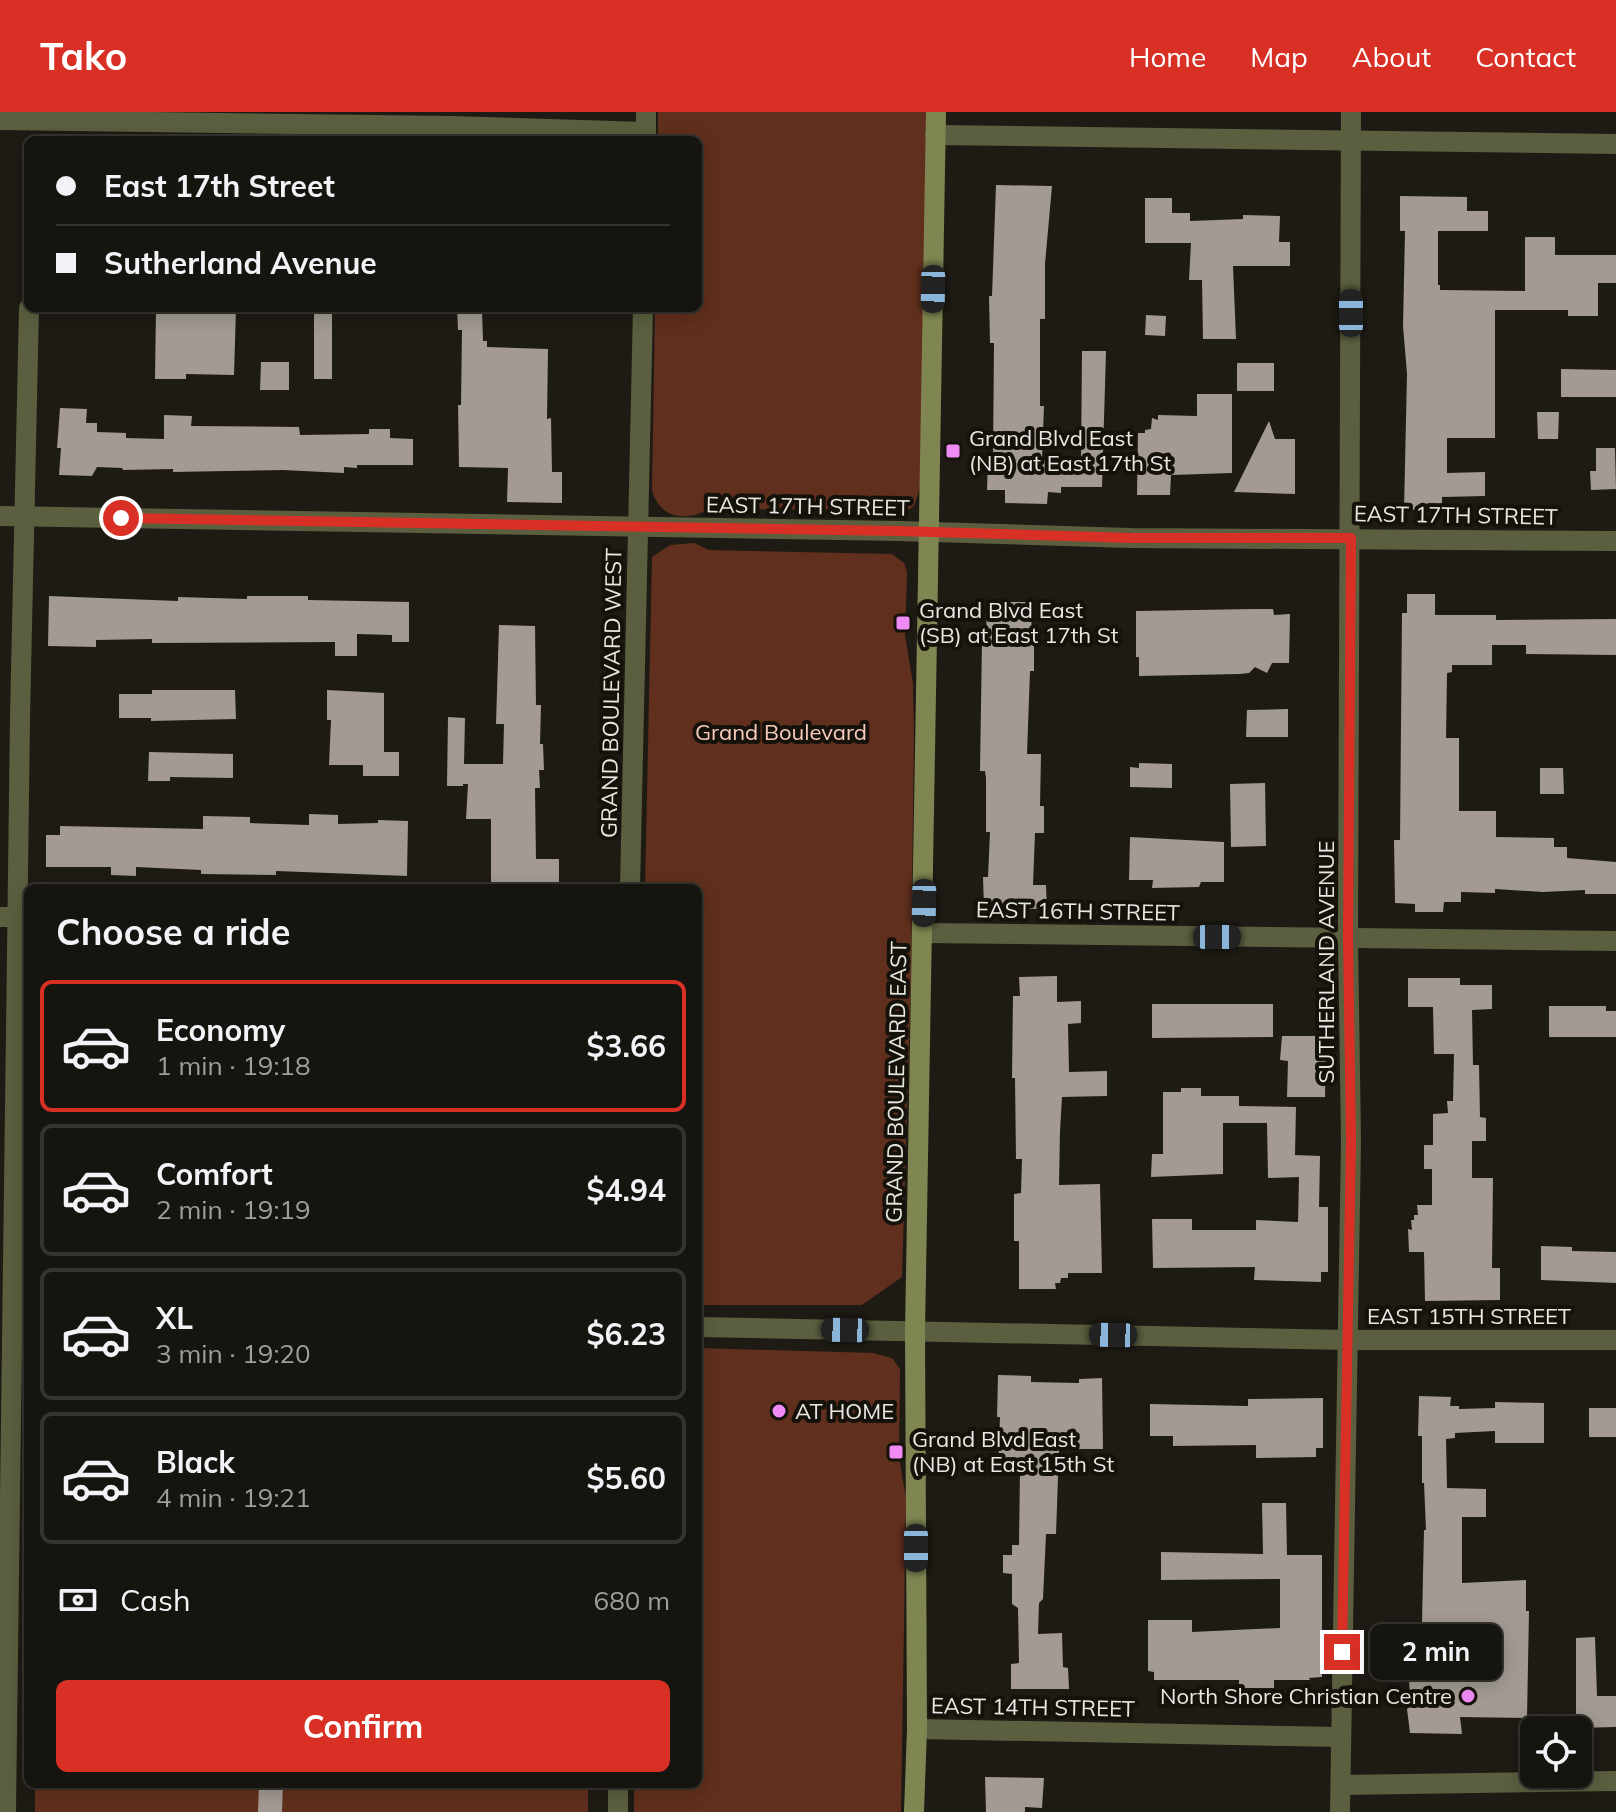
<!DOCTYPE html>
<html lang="en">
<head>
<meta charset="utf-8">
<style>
  :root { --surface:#16140f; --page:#1f1d18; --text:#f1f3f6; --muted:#9e9e9e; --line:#35332f; --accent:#d93025 }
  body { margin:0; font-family:Mulish,sans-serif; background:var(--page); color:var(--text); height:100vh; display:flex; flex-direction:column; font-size:30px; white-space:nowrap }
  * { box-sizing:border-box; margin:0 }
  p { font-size:26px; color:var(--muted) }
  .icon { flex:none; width:44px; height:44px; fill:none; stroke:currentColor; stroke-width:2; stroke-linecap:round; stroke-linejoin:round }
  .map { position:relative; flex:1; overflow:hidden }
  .drawer { position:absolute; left:24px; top:772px; width:678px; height:904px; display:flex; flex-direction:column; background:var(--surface); border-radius:12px; box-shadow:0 4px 20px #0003,0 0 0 2px var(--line) }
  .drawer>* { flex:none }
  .guide { position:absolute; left:24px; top:24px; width:678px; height:176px; border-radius:12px; box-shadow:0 4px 20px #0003,0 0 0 2px var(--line); display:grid; align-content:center; height:176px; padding:0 32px; background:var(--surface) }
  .controls { position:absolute; left:1520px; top:1604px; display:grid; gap:16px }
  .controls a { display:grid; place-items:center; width:72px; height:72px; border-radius:12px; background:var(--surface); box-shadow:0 4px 20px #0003,0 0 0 2px var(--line); font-size:40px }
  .end { position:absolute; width:36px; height:36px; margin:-18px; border:10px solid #d93025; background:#fff; box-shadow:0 0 0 4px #fff }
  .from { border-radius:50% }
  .bubble { position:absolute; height:56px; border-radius:12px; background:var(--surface); box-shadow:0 4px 20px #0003,0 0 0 2px var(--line); font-size:26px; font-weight:700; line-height:56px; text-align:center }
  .car { position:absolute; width:24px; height:48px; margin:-24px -12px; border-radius:10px; box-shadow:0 0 6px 2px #0007; background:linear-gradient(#222 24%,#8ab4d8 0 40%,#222 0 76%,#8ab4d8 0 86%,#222 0) }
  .guide b { display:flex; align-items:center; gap:28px; height:76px; font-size:30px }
  .guide b+b { border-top:2px solid var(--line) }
  .guide i { width:20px; height:20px; background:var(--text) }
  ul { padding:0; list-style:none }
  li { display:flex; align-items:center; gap:24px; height:132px; margin:0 16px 12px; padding:0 16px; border:4px solid var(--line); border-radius:12px }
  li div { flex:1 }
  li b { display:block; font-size:30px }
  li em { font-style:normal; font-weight:700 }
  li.current { border-color:var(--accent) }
  li>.icon { width:72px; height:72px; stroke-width:1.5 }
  h2 { padding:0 32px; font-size:36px; line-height:96px }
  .pay { display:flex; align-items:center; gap:20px; height:88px; padding:0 32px; font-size:30px }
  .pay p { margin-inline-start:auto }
  .cta { display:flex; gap:16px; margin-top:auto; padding:16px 32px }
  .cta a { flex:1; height:92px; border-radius:12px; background:var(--accent); color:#fff; font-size:32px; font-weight:700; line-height:92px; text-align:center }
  header { display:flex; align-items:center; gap:48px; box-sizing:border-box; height:112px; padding:0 40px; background:var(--accent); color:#fff }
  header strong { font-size:38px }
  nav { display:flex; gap:44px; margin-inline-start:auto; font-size:28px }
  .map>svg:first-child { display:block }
</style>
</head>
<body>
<header>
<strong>Tako</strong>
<nav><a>Home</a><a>Map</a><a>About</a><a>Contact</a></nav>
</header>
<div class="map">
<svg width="1616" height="1700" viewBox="0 0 1616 1700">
  <rect width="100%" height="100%" fill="#1e1b14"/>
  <g fill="#612f1d">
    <path d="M658 0H927L920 376 914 394 908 398 709 397C686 410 660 407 652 378L655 196H698V28H658Z"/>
    <polygon points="694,431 709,438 892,442 904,451 907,460 905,523 913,572 914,620 911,866 902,1165 862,1193 698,1193 698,776 645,776 652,445 670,433"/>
    <polygon points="698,1236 873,1241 892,1246 900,1257 899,1346 906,1386 901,1700 634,1700 634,1672 698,1672"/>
    <rect x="35" y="1672" width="553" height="28"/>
  </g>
  <g fill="#a29a93">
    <polygon points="996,73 1052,74 1045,152 1045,207 1040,207 1040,294 1044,294 1042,348 1081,349 1082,239 1106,239 1102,375 1061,375 1061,381 1048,380 1047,392 1005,391 1005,378 987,378 988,346 993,346 994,231 990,231 989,184 992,184"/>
    <polygon points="1400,84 1467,85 1467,99 1488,99 1488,119 1438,119 1438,173 1440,173 1440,178 1525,179 1525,125 1555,125 1555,143 1616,143 1616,171 1598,171 1598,204 1568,204 1568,198 1495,198 1495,326 1447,326 1447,361 1485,360 1485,384 1442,385 1442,397 1404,398 1407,262 1403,214 1405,119 1400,119"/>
    <polygon points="1145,86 1172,86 1172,101 1190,101 1190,109 1243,107 1243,103 1280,104 1279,130 1290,130 1290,154 1233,154 1236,227 1203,227 1202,168 1189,168 1191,131 1145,131"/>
    <polygon points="156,196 236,196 234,263 186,262 186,267 155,267"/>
    <rect x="314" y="196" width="18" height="71"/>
    <polygon points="457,196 482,196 483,229 487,229 487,235 548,237 547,307 551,306 552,360 562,360 562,391 507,390 508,356 459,355 458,293 461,293 462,218 458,218"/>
    <polygon points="1146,203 1166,204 1165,224 1145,223"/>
    <polygon points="261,250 289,250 289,278 260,278"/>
    <rect x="1237" y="251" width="37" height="28"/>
    <polygon points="1561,257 1616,258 1616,285 1561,285"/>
    <polygon points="1197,282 1232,282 1232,361 1171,363 1170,383 1137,383 1138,321 1145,321 1145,318 1151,317 1152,306 1158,308 1158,303 1197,304"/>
    <polygon points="60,296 87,297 86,311 97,311 97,320 126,321 126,326 164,327 164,303 192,304 191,314 299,315 300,323 369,322 369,317 390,317 390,326 413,327 413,353 357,353 357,356 344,355 344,361 283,358 173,360 173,357 123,358 122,356 97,355 92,364 59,363 61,336 57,336"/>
    <polygon points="1537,300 1559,300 1558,327 1538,327"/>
    <polygon points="1269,309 1275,327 1295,327 1295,382 1234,380"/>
    <polygon points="1596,336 1615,336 1616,377 1591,378 1590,359 1596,359"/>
    <polygon points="1407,482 1435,482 1435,503 1496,503 1496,508 1616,507 1616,543 1526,542 1526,533 1492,533 1492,553 1452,553 1452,560 1447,561 1446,626 1459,626 1459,699 1496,699 1496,725 1554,726 1554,735 1567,735 1567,746 1616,750 1616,782 1585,782 1585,778 1543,780 1495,777 1495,781 1461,780 1461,790 1444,790 1443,800 1415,800 1415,792 1395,791 1394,728 1400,728 1402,501 1407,501"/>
    <polygon points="49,484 178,489 178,485 247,487 247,484 308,484 308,488 409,490 409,530 392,530 392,523 357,522 357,544 335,544 335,530 152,531 152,527 96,528 96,535 48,534"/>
    <polygon points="987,490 1032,490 1031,529 1034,529 1034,559 1030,559 1027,642 1041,642 1040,694 1044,694 1044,721 1035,721 1033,773 1046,773 1047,797 984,796 983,765 988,765 990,720 986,720 986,666 985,659 980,659 982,528 986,528"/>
    <polygon points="1254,497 1273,497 1274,503 1290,502 1289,551 1272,551 1267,561 1255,555 1249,561 1240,562 1139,564 1139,545 1136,545 1136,499"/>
    <polygon points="499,513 535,514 536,593 541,593 540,632 543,632 544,658 539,658 540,676 535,676 536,747 559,747 559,776 491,776 491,707 466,707 468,672 463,672 463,674 447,674 448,605 465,606 464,652 503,652 504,612 496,612"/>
    <polygon points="152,578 235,578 236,607 151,609 151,606 119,606 119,582 152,582"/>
    <polygon points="327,578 384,581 384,640 399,640 399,664 363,664 363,653 329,653 331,608 327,608"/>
    <polygon points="1288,597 1288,625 1246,625 1247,598"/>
    <polygon points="149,640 233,642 233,666 170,665 170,669 148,669"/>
    <polygon points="1139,651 1172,652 1172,676 1130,675 1130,655 1139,656"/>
    <polygon points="1540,656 1563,656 1564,682 1540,682"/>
    <polygon points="1265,671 1266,734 1231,735 1230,672"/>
    <polygon points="309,702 338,703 338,712 378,711 378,708 408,709 407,764 276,759 276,763 201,762 201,758 136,755 136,764 111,763 111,755 46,755 46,723 60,723 60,714 203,717 203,704 250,705 250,711 309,713"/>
    <polygon points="1130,725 1224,730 1224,770 1201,770 1199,775 1152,776 1153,768 1129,768"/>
    <polygon points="1057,864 1057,890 1081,889 1081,911 1068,912 1069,960 1107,959 1107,984 1062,985 1060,1019 1059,1073 1100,1072 1102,1161 1068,1161 1068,1166 1061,1166 1060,1171 1055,1171 1056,1177 1019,1177 1019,1129 1014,1129 1014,1082 1021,1081 1022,1047 1016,1047 1015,966 1012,966 1013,884 1020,884 1019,865"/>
    <polygon points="1408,866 1460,866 1460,873 1492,873 1492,897 1472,898 1473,953 1479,953 1480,1005 1486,1006 1486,1029 1472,1029 1472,1066 1493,1066 1492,1156 1500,1156 1500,1188 1425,1189 1424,1140 1409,1140 1408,1117 1412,1118 1411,1108 1414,1108 1414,1103 1418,1103 1417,1093 1432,1093 1432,1057 1424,1057 1424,1033 1433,1033 1433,1002 1448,1001 1447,989 1453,989 1454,942 1434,942 1433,895 1408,895"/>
    <polygon points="1152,892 1273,892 1273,925 1152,926"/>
    <polygon points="1549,894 1606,894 1606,899 1616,899 1616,925 1549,925"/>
    <polygon points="1282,924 1321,924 1322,933 1326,933 1325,985 1287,985 1288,949 1280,948"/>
    <polygon points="1181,976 1201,976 1201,984 1239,984 1239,994 1296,995 1295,1043 1320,1044 1319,1095 1328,1095 1328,1160 1321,1160 1321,1170 1254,1168 1255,1155 1153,1156 1152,1107 1192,1107 1192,1118 1256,1118 1256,1108 1298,1110 1299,1065 1268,1066 1267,1011 1223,1011 1223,1062 1151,1065 1152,1042 1163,1042 1163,980 1181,980"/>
    <polygon points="1541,1134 1572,1135 1572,1139 1616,1140 1616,1171 1541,1168"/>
    <polygon points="998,1263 1031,1264 1031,1270 1079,1271 1079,1267 1102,1266 1103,1337 1059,1337 1056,1422 1046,1422 1043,1487 1039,1491 1038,1522 1062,1521 1063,1555 1068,1556 1069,1577 1011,1577 1011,1552 1019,1551 1018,1496 1012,1492 1012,1462 1003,1461 1003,1443 1012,1443 1012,1433 1019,1433 1020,1357 998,1357 1000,1305 997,1305"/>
    <polygon points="1419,1284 1451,1285 1450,1294 1459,1294 1459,1297 1495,1296 1495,1290 1544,1291 1544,1331 1495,1331 1495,1319 1455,1321 1455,1326 1446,1327 1447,1376 1486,1377 1486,1405 1462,1405 1462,1471 1526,1468 1526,1499 1529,1499 1527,1606 1460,1605 1462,1622 1410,1621 1407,1597 1411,1594 1409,1569 1413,1557 1421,1556 1424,1418 1426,1418 1424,1371 1422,1371 1422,1324 1418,1324"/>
    <polygon points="1323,1286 1323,1336 1316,1336 1316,1345 1256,1346 1256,1333 1173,1334 1173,1324 1150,1324 1150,1292 1248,1294 1248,1287"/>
    <rect x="1589" y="1296" width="27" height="29"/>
    <polygon points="1262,1391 1286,1391 1287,1443 1322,1443 1322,1565 1309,1566 1310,1568 1274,1568 1274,1576 1239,1576 1239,1568 1154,1568 1154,1560 1148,1559 1148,1508 1192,1508 1192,1520 1280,1516 1280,1467 1161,1468 1161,1440 1263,1442"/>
    <polygon points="1595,1525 1597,1584 1616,1584 1616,1615 1576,1616 1576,1526"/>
    <polygon points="985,1665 1044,1666 1042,1696 1025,1695 1025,1700 986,1700"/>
    <polygon points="259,1672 283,1672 282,1700 258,1700"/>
  </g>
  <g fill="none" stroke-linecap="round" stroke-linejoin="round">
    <g stroke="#5b5f3f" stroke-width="20">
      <polyline points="0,8 451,14 646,20"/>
      <polyline points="935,23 1616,32"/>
      <polyline points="646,28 646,0"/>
      <polyline points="0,404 899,419 1130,426 1616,429"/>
      <polyline points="630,776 643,196"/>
      <polyline points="0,805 28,805"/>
      <polyline points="923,821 1616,829"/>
      <polyline points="698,1215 1347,1228 1616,1228"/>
      <polyline points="917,1617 1341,1625"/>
      <polyline points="1341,1673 1616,1669"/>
      <polyline points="6,1700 20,605 29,196"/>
      <polyline points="618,1700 618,1672"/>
      <polyline points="1340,1700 1351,1029 1348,825 1351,0"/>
    </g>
    <polyline stroke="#7f8651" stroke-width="20" points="914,1700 917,1617 915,1220 936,0"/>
  </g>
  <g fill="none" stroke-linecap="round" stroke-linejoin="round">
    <polyline stroke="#d93025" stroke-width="10" points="121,406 899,419 1130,426 1351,426 1348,825 1351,1029 1342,1540"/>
  </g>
  <g fill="#f08bf5" stroke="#15120b" stroke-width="3">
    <rect x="945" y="331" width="16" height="16" rx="4"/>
    <rect x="895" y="503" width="16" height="16" rx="4"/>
    <circle cx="779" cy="1299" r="8"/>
    <rect x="888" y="1332" width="16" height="16" rx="4"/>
    <circle cx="1468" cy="1584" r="8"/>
  </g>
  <g text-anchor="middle" stroke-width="8" stroke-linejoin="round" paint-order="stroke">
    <g font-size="22" fill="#e8e7e2" stroke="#15120b" text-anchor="start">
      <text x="969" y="334">Grand Blvd East<tspan x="969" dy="25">(NB) at East 17th St</tspan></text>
      <text x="919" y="506">Grand Blvd East<tspan x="919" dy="25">(SB) at East 17th St</tspan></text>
      <text x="795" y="1307">AT HOME</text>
      <text x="912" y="1335">Grand Blvd East<tspan x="912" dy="25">(NB) at East 15th St</tspan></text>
      <text x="1452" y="1592" text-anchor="end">North Shore Christian Centre</text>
    </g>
    <g font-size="22" fill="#e8e7e2" stroke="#15120b">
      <text transform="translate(808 394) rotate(1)" y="8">EAST 17TH STREET</text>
      <text transform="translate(1456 403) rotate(1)" y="8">EAST 17TH STREET</text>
      <text transform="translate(611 581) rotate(-89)" y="8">GRAND BOULEVARD WEST</text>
      <text transform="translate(1078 799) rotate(1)" y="8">EAST 16TH STREET</text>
      <text transform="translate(1326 850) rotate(-90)" y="8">SUTHERLAND AVENUE</text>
      <text transform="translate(896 970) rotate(-89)" y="8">GRAND BOULEVARD EAST</text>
      <text x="1469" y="1212">EAST 15TH STREET</text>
      <text transform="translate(1033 1595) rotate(1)" y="8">EAST 14TH STREET</text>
    </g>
    <g font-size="22" fill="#f8cbbb" stroke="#15120b">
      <text x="781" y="628">Grand Boulevard</text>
    </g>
  </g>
</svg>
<div class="controls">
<a><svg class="icon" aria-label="locate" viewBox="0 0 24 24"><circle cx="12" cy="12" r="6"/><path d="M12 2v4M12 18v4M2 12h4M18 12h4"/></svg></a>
</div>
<i class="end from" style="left:121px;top:406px"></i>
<i class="end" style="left:1342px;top:1540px"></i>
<div class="bubble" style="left:1370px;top:1512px;width:132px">2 min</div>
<i class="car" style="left:933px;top:177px;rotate:181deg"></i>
<i class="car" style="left:1351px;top:201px;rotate:0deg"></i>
<i class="car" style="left:924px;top:791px;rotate:181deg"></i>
<i class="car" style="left:1217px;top:825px;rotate:90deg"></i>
<i class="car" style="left:845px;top:1218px;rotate:271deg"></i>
<i class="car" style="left:1113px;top:1223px;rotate:271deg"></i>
<i class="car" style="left:916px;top:1436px;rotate:180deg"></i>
<div class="guide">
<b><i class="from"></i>East 17th Street</b>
<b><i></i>Sutherland Avenue</b>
</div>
<section class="drawer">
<h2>Choose a ride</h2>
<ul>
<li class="current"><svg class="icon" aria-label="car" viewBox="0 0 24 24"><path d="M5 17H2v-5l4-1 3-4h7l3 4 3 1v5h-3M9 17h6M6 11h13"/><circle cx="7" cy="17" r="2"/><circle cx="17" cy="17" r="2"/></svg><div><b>Economy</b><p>1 min · 19:18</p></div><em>$3.66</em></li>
<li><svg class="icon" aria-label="car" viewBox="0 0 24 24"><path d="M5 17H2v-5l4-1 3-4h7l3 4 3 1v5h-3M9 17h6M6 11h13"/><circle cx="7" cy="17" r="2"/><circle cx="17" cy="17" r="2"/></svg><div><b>Comfort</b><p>2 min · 19:19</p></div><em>$4.94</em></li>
<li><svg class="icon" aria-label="car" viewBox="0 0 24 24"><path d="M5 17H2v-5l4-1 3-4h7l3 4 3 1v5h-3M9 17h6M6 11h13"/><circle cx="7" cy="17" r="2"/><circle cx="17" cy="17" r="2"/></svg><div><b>XL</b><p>3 min · 19:20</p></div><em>$6.23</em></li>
<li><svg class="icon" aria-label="car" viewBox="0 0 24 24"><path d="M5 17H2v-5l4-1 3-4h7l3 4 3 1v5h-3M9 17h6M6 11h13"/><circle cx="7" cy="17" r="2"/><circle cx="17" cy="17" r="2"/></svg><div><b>Black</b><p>4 min · 19:21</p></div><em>$5.60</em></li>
</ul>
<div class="pay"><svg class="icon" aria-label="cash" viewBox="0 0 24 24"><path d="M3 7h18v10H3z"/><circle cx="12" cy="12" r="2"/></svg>Cash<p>680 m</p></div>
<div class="cta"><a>Confirm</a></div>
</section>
</div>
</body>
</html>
